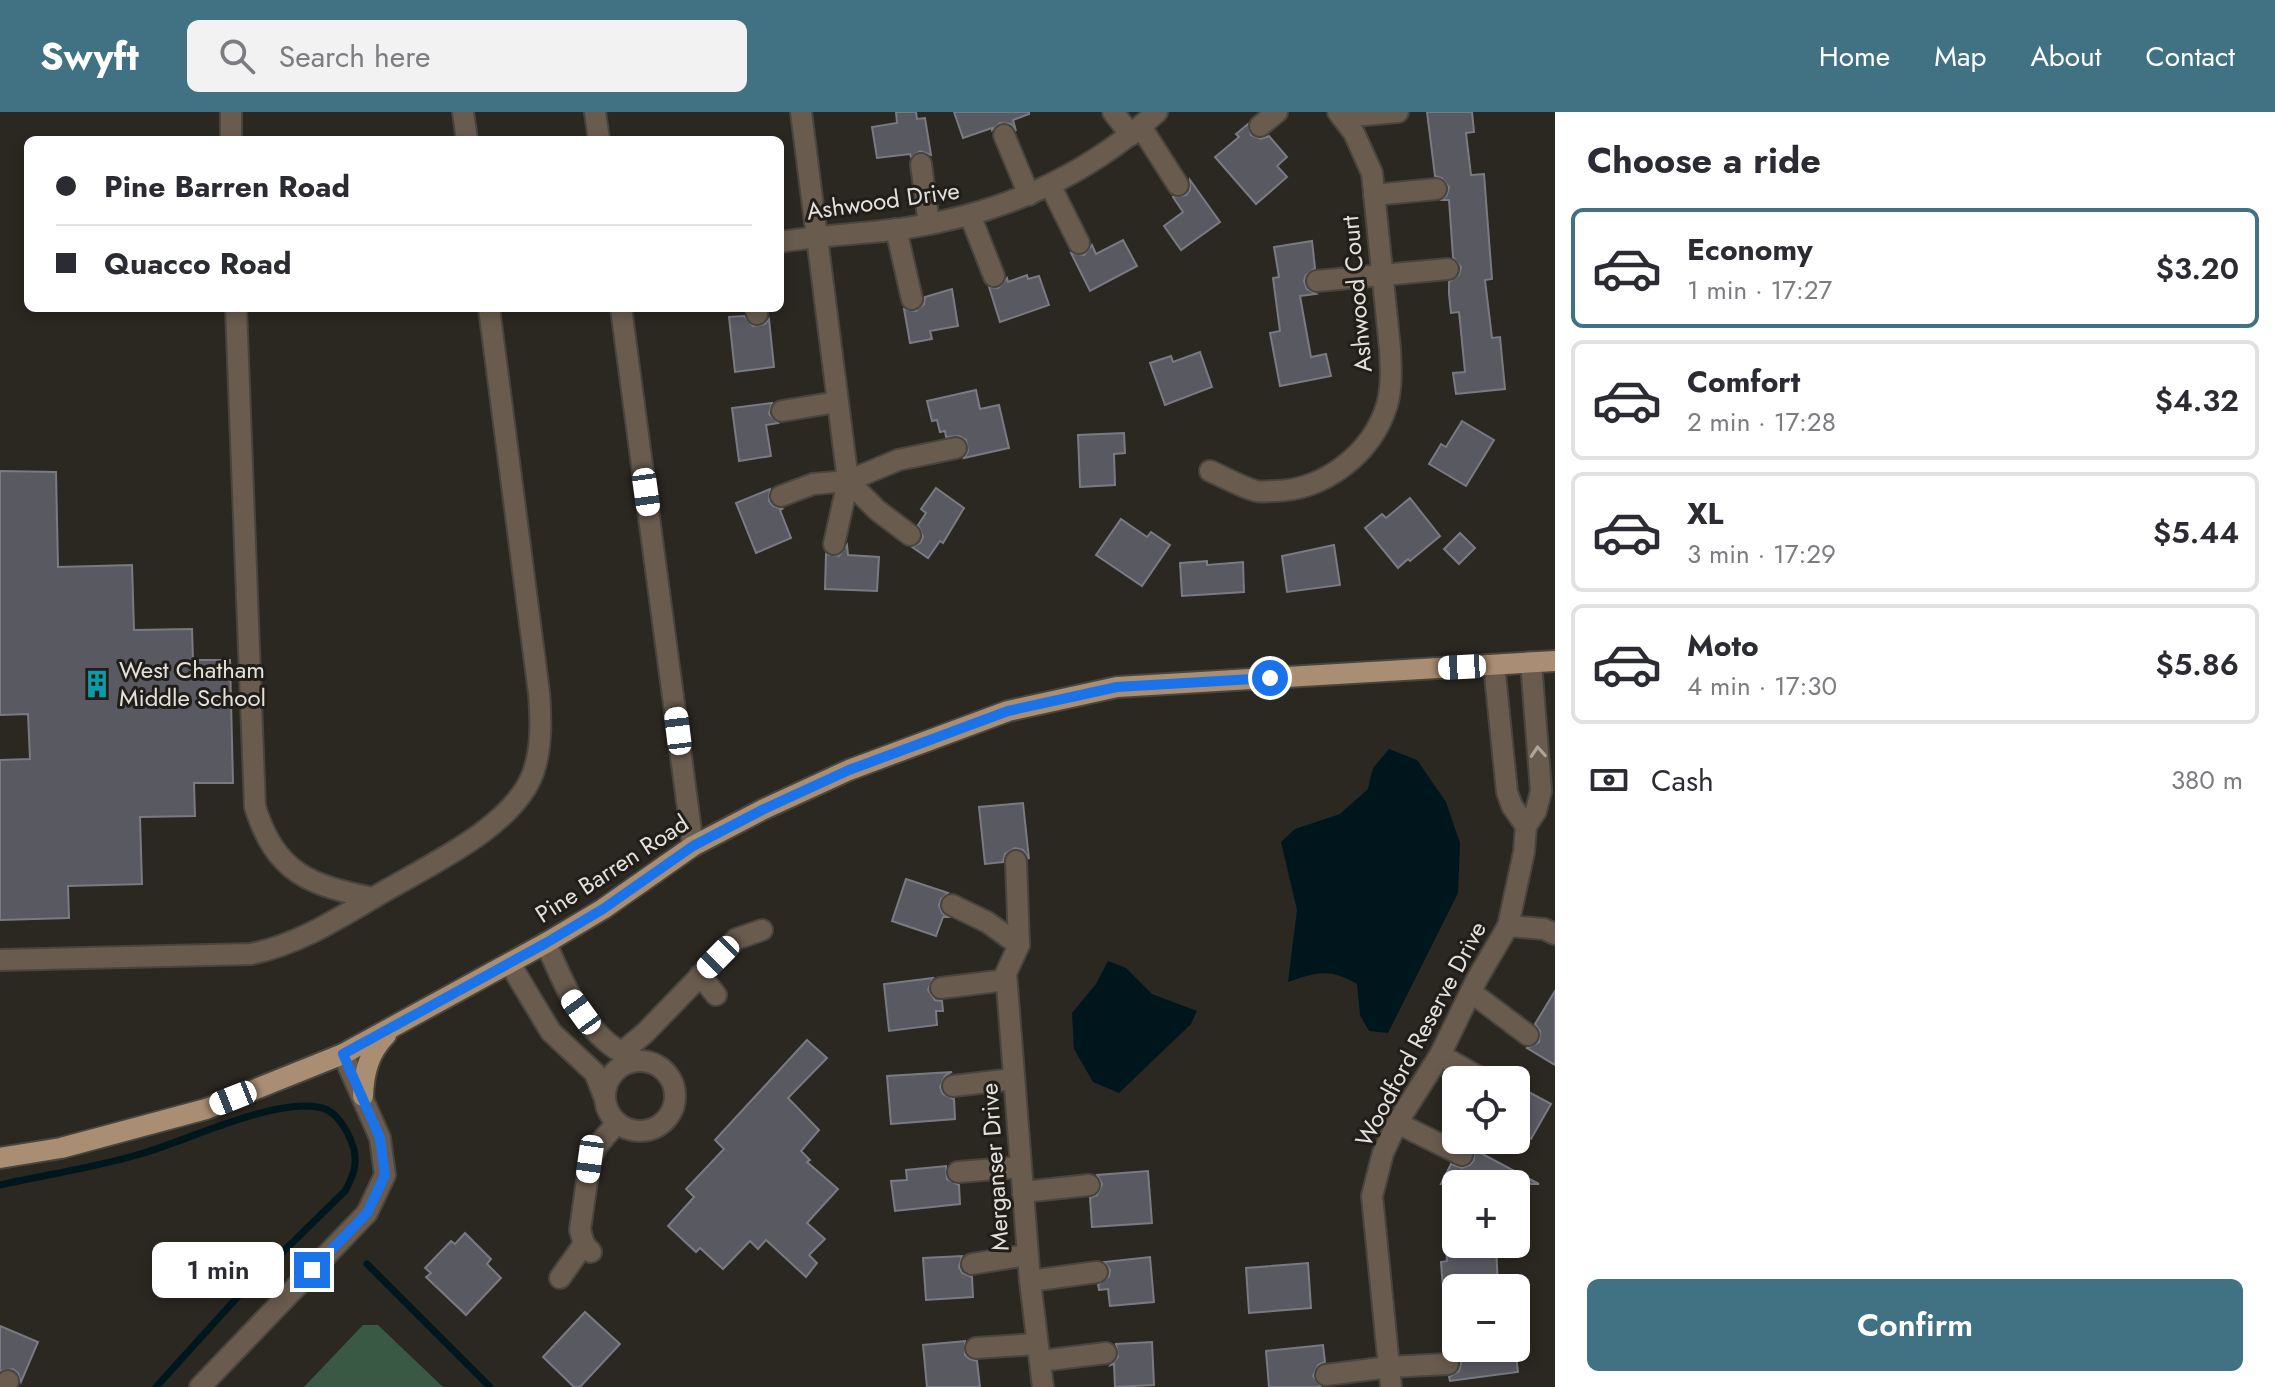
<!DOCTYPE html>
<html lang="en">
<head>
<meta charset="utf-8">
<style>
  :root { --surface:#fff; --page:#f2f2f3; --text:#2b2b33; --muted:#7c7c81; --line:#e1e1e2; --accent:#417284 }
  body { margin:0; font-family:Jost,sans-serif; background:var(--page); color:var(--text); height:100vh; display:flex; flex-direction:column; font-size:30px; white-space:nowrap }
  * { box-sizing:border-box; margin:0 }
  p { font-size:26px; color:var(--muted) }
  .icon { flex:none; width:44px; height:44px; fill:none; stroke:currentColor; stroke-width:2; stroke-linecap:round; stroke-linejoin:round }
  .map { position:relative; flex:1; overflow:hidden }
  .sheet { display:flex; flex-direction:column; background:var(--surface); width:720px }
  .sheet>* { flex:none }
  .hud { position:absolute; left:24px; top:24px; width:760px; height:176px; border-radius:12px; box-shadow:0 4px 12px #0003; display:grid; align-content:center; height:176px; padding:0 32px; background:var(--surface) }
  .controls { position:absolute; left:1442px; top:954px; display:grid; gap:16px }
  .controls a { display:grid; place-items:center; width:88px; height:88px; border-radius:12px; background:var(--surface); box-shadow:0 4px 12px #0003; font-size:40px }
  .end { position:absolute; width:36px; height:36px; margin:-18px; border:10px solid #1a73e8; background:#fff; box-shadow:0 0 0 4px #fff }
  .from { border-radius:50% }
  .bubble { position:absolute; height:56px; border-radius:12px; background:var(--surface); box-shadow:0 4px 12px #0003; font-size:26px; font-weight:600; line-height:56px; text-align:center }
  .car { position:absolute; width:24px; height:48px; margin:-24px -12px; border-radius:10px; box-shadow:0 0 6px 2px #0007; background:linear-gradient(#fff 24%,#345 0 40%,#fff 0 76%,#345 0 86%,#fff 0) }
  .hud b { display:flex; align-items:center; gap:28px; height:76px; font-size:30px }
  .hud b+b { border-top:2px solid var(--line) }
  .hud i { width:20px; height:20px; background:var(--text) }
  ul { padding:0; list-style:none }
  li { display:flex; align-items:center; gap:24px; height:120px; margin:0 16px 12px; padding:0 16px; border:4px solid var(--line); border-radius:12px }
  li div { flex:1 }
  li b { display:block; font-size:30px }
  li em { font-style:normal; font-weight:600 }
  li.selected { border-color:var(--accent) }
  li>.icon { width:72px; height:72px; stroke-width:1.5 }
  h2 { padding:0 32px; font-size:36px; line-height:96px }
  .pay { display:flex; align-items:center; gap:20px; height:88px; padding:0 32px; font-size:30px }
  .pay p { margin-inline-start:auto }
  .primary-button { display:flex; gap:16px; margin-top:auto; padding:16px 32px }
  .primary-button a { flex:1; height:92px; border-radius:12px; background:var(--accent); color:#fff; font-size:32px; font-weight:600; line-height:92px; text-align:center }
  header { display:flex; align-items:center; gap:48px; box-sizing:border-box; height:112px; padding:0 40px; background:var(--accent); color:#fff }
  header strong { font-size:38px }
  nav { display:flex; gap:44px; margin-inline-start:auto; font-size:28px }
  .search { width:560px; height:72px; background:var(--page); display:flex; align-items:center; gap:20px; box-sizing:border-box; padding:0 28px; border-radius:12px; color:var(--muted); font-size:30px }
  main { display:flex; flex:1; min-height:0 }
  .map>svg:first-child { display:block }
</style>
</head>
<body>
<header>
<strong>Swyft</strong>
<div class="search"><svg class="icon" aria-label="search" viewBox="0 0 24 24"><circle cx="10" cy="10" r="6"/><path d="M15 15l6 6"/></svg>Search here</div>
<nav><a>Home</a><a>Map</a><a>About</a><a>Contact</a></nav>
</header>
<main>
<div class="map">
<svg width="1555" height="1275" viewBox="0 0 1555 1275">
  <rect width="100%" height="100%" fill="#2b2721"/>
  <polygon fill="#3a5945" points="363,1213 378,1213 443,1275 304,1275"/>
  <g fill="#00161d">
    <path d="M1389 637 1417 648 1446 690 1460 731 1458 781 1388 921 1369 919 1360 903 1357 872C1330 856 1316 860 1288 870L1297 798 1281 730 1295 717 1340 702 1368 677 1373 656Z"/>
    <polygon points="1108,849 1126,856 1152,882 1197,899 1191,912 1119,981 1093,970 1074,937 1072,901 1096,872"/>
  </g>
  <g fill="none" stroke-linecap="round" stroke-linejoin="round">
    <g stroke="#00161d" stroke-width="7">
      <path d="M0 1073C45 1063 92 1056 137 1043 185 1030 270 987 318 995 332 997 342 1010 348 1022 359 1044 357 1058 345 1079L243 1179 156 1275"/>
      <polyline points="367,1152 490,1275"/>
    </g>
  </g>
  <g fill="#585961" stroke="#797a82" stroke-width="2">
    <polygon points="896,0 916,0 917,7 925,6 931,43 920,39 911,45 910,42 877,46 872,15 897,11"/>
    <polygon points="954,0 1029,0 1029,2 1013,8 1016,19 1011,12 1000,11 992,18 992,16 963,26"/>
    <polygon points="1427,0 1472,0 1474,20 1466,21 1471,63 1484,62 1492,167 1485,168 1492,226 1500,225 1505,277 1456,282 1453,261 1465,260 1459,200 1451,201 1449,182 1449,170 1459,163 1461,155 1453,145 1449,88 1442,88 1447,83 1449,75 1442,66 1435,64"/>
    <polygon points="1248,12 1251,23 1261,27 1269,24 1287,45 1277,54 1287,65 1256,92 1215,45 1239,25 1236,22"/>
    <polygon points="1190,68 1220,110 1181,138 1164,114 1183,100 1173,85 1186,83 1190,78"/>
    <polygon points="1123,128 1137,154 1090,179 1071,141 1084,143 1092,133 1096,142"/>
    <polygon points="1312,129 1315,156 1306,163 1304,169 1307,177 1316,182 1300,184 1311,245 1326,242 1331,264 1280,274 1270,221 1280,219 1273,166 1279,165 1274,135"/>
    <polygon points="1027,163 1028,167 1039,164 1049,193 1000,210 989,175 998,176 1007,166 1008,170"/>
    <polygon points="952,177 958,214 930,219 932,227 910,231 904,197 916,199 924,192 925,185"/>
    <polygon points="744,204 753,214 765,212 769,207 774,255 735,260 729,205"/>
    <polygon points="1200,240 1212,275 1165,293 1150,251 1171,244 1173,250"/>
    <polygon points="976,278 980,297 999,293 1009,336 964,346 968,339 966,328 959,324 946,325 945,319 940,320 937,308 932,309 927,289"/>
    <polygon points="772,291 769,302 778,311 766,313 771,344 739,349 732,296"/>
    <polygon points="1462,309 1494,328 1466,374 1429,352 1441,332 1446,335"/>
    <polygon points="1124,321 1125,341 1114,342 1115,373 1080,375 1078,323"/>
    <polygon points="0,359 56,360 58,455 132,453 134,518 192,517 193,548 230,548 233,671 194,671 195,704 140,705 142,772 68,774 69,806 0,808 0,648 30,647 28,602 0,603"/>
    <polygon points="936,376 964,396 943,431 940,429 928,446 912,435 920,431 923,425 918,413 926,401 921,397"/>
    <polygon points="770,377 769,389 773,394 782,397 780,398 791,426 756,441 736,391"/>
    <polygon points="1410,386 1440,424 1410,449 1408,447 1398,456 1365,416 1382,402 1386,406"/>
    <polygon points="1121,407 1147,425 1151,420 1170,433 1142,474 1096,443"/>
    <polygon points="1460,421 1475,436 1459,452 1444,437"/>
    <polygon points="847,433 848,443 879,445 877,479 825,477 826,442 839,444"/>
    <polygon points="1334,433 1340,473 1287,480 1282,444"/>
    <polygon points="1207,449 1207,453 1243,450 1244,480 1182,484 1180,451"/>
    <polygon points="1023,691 1029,747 1023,738 1015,736 1005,742 1003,750 985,752 979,695"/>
    <polygon points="906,767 948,781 941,787 939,793 942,801 948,805 943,805 936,824 892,809"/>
    <polygon points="933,866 928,878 935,888 942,889 943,899 936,899 937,913 889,919 884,872"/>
    <polygon points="1555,879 1555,953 1527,936 1539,930 1540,919 1535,912"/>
    <polygon points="807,928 827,946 788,986 819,1018 801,1039 810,1048 807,1050 838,1077 807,1111 825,1127 809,1143 817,1151 806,1165 766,1128 758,1137 750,1129 723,1157 700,1136 696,1140 668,1114 694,1085 686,1077 724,1037 715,1028"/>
    <polygon points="952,960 945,964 940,975 943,982 954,987 955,1007 891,1012 887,964"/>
    <polygon points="1516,973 1551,992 1531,1027 1516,1019"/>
    <polygon points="1473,1037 1539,1072 1441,1072 1451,1052 1462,1056 1470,1053 1474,1048"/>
    <polygon points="946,1054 947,1067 959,1073 960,1092 895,1099 891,1069 907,1068 906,1058"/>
    <polygon points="1148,1059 1152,1111 1092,1115 1090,1086 1097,1083 1102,1072 1097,1063"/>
    <polygon points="465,1121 491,1147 487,1152 501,1166 466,1203 426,1165 431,1161 425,1156 451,1129 455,1132"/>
    <polygon points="1496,1132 1498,1176 1443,1176 1441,1150 1447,1149 1446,1134"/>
    <polygon points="962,1144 959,1155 962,1161 972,1165 973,1185 926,1188 923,1146"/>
    <polygon points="1150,1145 1154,1190 1110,1194 1108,1177 1099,1178 1098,1173 1109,1164 1110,1158 1104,1150"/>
    <polygon points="1308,1151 1311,1196 1249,1201 1246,1156"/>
    <polygon points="585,1200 620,1232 580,1275 574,1275 543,1245"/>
    <polygon points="0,1214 38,1230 21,1270 18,1261 13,1257 0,1259"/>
    <polygon points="965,1229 965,1243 970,1247 977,1249 980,1275 927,1275 923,1233"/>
    <polygon points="1152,1230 1154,1273 1115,1275 1114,1252 1111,1253 1118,1245 1116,1232"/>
    <polygon points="1323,1233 1325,1250 1318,1253 1313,1264 1321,1275 1269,1275 1266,1239"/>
    <polygon points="1446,1236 1515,1236 1518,1260 1450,1269 1449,1265 1459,1259 1461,1251 1458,1244 1446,1239"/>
  </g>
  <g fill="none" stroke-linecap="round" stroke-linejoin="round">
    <defs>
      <g id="minor">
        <polyline points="463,0 467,28"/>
        <polyline points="595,0 599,28"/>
        <polyline points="801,0 848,369 834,432"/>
        <polyline points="1113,0 1131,23"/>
        <polyline points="1342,5 1398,0"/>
        <polyline points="1260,14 1277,0"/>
        <polyline points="1141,15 1178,73"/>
        <polyline points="1004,23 1029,83"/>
        <polyline points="231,28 231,0"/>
        <polyline points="921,52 929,112"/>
        <polyline points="1050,73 1079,131"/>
        <polyline points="1374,83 1436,77"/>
        <polyline points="970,103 994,164"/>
        <polyline points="896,117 912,187"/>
        <path d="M780 130C822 123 865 122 907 116 1003 101 1085 65 1157 0"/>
        <polyline points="1317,169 1448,157"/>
        <path d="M236 196 255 695C276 762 310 773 373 786 422 756 513 717 533 661 542 636 541 608 539 581L489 196"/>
        <polyline points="621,196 693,734"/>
        <polyline points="756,196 757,202"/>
        <polyline points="782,299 837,290"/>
        <path d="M1210 359C1224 365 1241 375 1256 379 1261 380 1269 379 1275 379 1324 378 1372 342 1387 293 1392 275 1391 256 1390 237L1372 61 1354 21 1338 0"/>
        <polyline points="848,369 877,398 910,423"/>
        <polyline points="781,384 813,372 848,369 898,348 956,336"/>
        <polyline points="1494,553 1507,680 1512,694 1526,714"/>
        <polyline points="1016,749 1019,833 1006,861 1030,1169 1043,1275"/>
        <polyline points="952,793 987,810 1019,833"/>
        <polyline points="1508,814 1544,817 1555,822"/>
        <path d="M546 831C564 874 585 924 630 945"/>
        <path d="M0 848 251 842C296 833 334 809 373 786"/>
        <polyline points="510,852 551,920 595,961 605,987"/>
        <polyline points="700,863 716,883"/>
        <polyline points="941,876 1006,868"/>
        <polyline points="1471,880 1528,923"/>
        <polyline points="621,941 645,921 736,827 762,818"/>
        <polyline points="1440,943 1484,968"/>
        <circle cx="640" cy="984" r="35"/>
        <polyline points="953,974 1014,967"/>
        <polyline points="1397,1011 1462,1043"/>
        <polyline points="958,1060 1021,1055"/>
        <polyline points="1023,1080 1089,1073"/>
        <polyline points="591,1140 584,1132 580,1118 590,1047 597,1034 617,1011"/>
        <polyline points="972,1152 1027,1143"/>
        <polyline points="560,1166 584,1132"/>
        <polyline points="1030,1169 1097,1160"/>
        <polyline points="976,1236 1037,1232"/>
        <polyline points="1040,1249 1106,1241"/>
        <polyline points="1326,1263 1389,1255 1448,1252"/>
        <polyline points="6,1275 8,1269"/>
        <polyline points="200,1275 367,1101 385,1063 380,1026 343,942"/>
        <polyline points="1391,1275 1372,1084 1383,1041 1397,1011 1440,943 1477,867 1508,814 1524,740 1526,714 1536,699 1541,679 1531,550"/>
      </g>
      <g id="major">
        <path d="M363 984C364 959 369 941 386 923"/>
        <polyline points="0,1046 61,1036 206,997 343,942 546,831 603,797 693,734 764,697 849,658 1008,599 1117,575 1555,549"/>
      </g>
    </defs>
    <use href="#minor" stroke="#48453f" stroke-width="24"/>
    <use href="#major" stroke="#48453f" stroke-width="24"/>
    <use href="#minor" stroke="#695b4e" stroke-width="20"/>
    <use href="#major" stroke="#aa8e73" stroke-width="20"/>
  </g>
  <defs><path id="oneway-chevron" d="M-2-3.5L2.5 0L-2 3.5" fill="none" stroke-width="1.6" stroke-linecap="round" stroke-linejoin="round" transform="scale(2)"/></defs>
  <use stroke="#aca59c" href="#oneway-chevron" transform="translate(1538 640) rotate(-94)"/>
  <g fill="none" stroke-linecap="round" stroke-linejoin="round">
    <polyline stroke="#1a73e8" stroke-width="10" points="312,1158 367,1101 385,1063 380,1026 343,942 546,831 603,797 693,734 764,697 849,658 1008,599 1117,575 1270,566"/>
  </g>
  <defs>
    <symbol id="building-bare" viewBox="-9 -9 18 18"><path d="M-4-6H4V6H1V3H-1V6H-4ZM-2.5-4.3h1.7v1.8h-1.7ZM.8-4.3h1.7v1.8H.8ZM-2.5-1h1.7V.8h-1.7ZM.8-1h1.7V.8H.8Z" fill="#0f9aa8" stroke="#211d18" stroke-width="2.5" paint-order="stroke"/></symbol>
  </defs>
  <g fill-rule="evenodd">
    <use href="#building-bare" x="77" y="552" width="40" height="40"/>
  </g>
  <g text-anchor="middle" stroke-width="6" stroke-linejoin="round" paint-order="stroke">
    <g font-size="24" fill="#e3e1dc" stroke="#211d18">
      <text transform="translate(883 89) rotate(-8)" y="8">Ashwood Drive</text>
      <text transform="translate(1357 182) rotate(-95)" y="8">Ashwood Court</text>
      <text transform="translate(612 757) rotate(-33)" y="8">Pine Barren Road</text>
      <text transform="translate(1421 922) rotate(-62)" y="8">Woodford Reserve Drive</text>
      <text transform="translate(995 1055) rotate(-94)" y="8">Merganser Drive</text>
    </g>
    <g font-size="24" fill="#e3e1dc" stroke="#211d18" text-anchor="start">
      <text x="119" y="566">West Chatham<tspan x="119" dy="28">Middle School</tspan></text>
    </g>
  </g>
</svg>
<div class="controls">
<a><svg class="icon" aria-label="locate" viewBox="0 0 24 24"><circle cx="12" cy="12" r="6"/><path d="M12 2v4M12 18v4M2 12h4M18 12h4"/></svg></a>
<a>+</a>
<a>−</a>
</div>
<i class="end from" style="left:1270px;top:566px"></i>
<i class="end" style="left:312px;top:1158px"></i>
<div class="bubble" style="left:152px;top:1130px;width:132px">1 min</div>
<i class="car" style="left:646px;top:380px;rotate:172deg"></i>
<i class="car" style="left:1462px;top:555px;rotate:267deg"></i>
<i class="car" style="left:678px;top:619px;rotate:353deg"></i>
<i class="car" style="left:718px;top:845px;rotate:225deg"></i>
<i class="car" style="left:581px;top:900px;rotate:324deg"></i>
<i class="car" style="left:233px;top:986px;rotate:248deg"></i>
<i class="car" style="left:590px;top:1047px;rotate:188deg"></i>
<div class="hud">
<b><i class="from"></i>Pine Barren Road</b>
<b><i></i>Quacco Road</b>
</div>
</div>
<section class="sheet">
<h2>Choose a ride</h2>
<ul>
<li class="selected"><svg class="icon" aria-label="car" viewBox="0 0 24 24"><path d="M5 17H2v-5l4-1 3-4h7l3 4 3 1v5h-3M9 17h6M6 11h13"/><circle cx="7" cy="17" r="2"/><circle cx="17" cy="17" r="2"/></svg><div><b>Economy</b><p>1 min · 17:27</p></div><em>$3.20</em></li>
<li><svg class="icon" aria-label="car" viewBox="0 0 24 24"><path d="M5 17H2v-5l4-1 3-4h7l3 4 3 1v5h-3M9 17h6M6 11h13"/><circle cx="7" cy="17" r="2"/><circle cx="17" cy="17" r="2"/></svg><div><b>Comfort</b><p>2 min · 17:28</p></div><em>$4.32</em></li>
<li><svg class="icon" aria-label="car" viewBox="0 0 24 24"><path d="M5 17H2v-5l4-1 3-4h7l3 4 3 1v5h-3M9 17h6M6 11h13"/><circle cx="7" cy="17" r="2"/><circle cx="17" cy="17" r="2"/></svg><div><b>XL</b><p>3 min · 17:29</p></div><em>$5.44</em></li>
<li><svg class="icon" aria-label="car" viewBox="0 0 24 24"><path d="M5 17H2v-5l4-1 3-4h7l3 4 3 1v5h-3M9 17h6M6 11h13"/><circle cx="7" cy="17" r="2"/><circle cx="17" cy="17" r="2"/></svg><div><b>Moto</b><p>4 min · 17:30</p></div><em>$5.86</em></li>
</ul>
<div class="pay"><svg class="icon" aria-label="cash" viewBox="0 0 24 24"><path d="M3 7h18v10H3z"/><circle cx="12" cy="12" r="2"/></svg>Cash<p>380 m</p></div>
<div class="primary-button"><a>Confirm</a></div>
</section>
</main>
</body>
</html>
